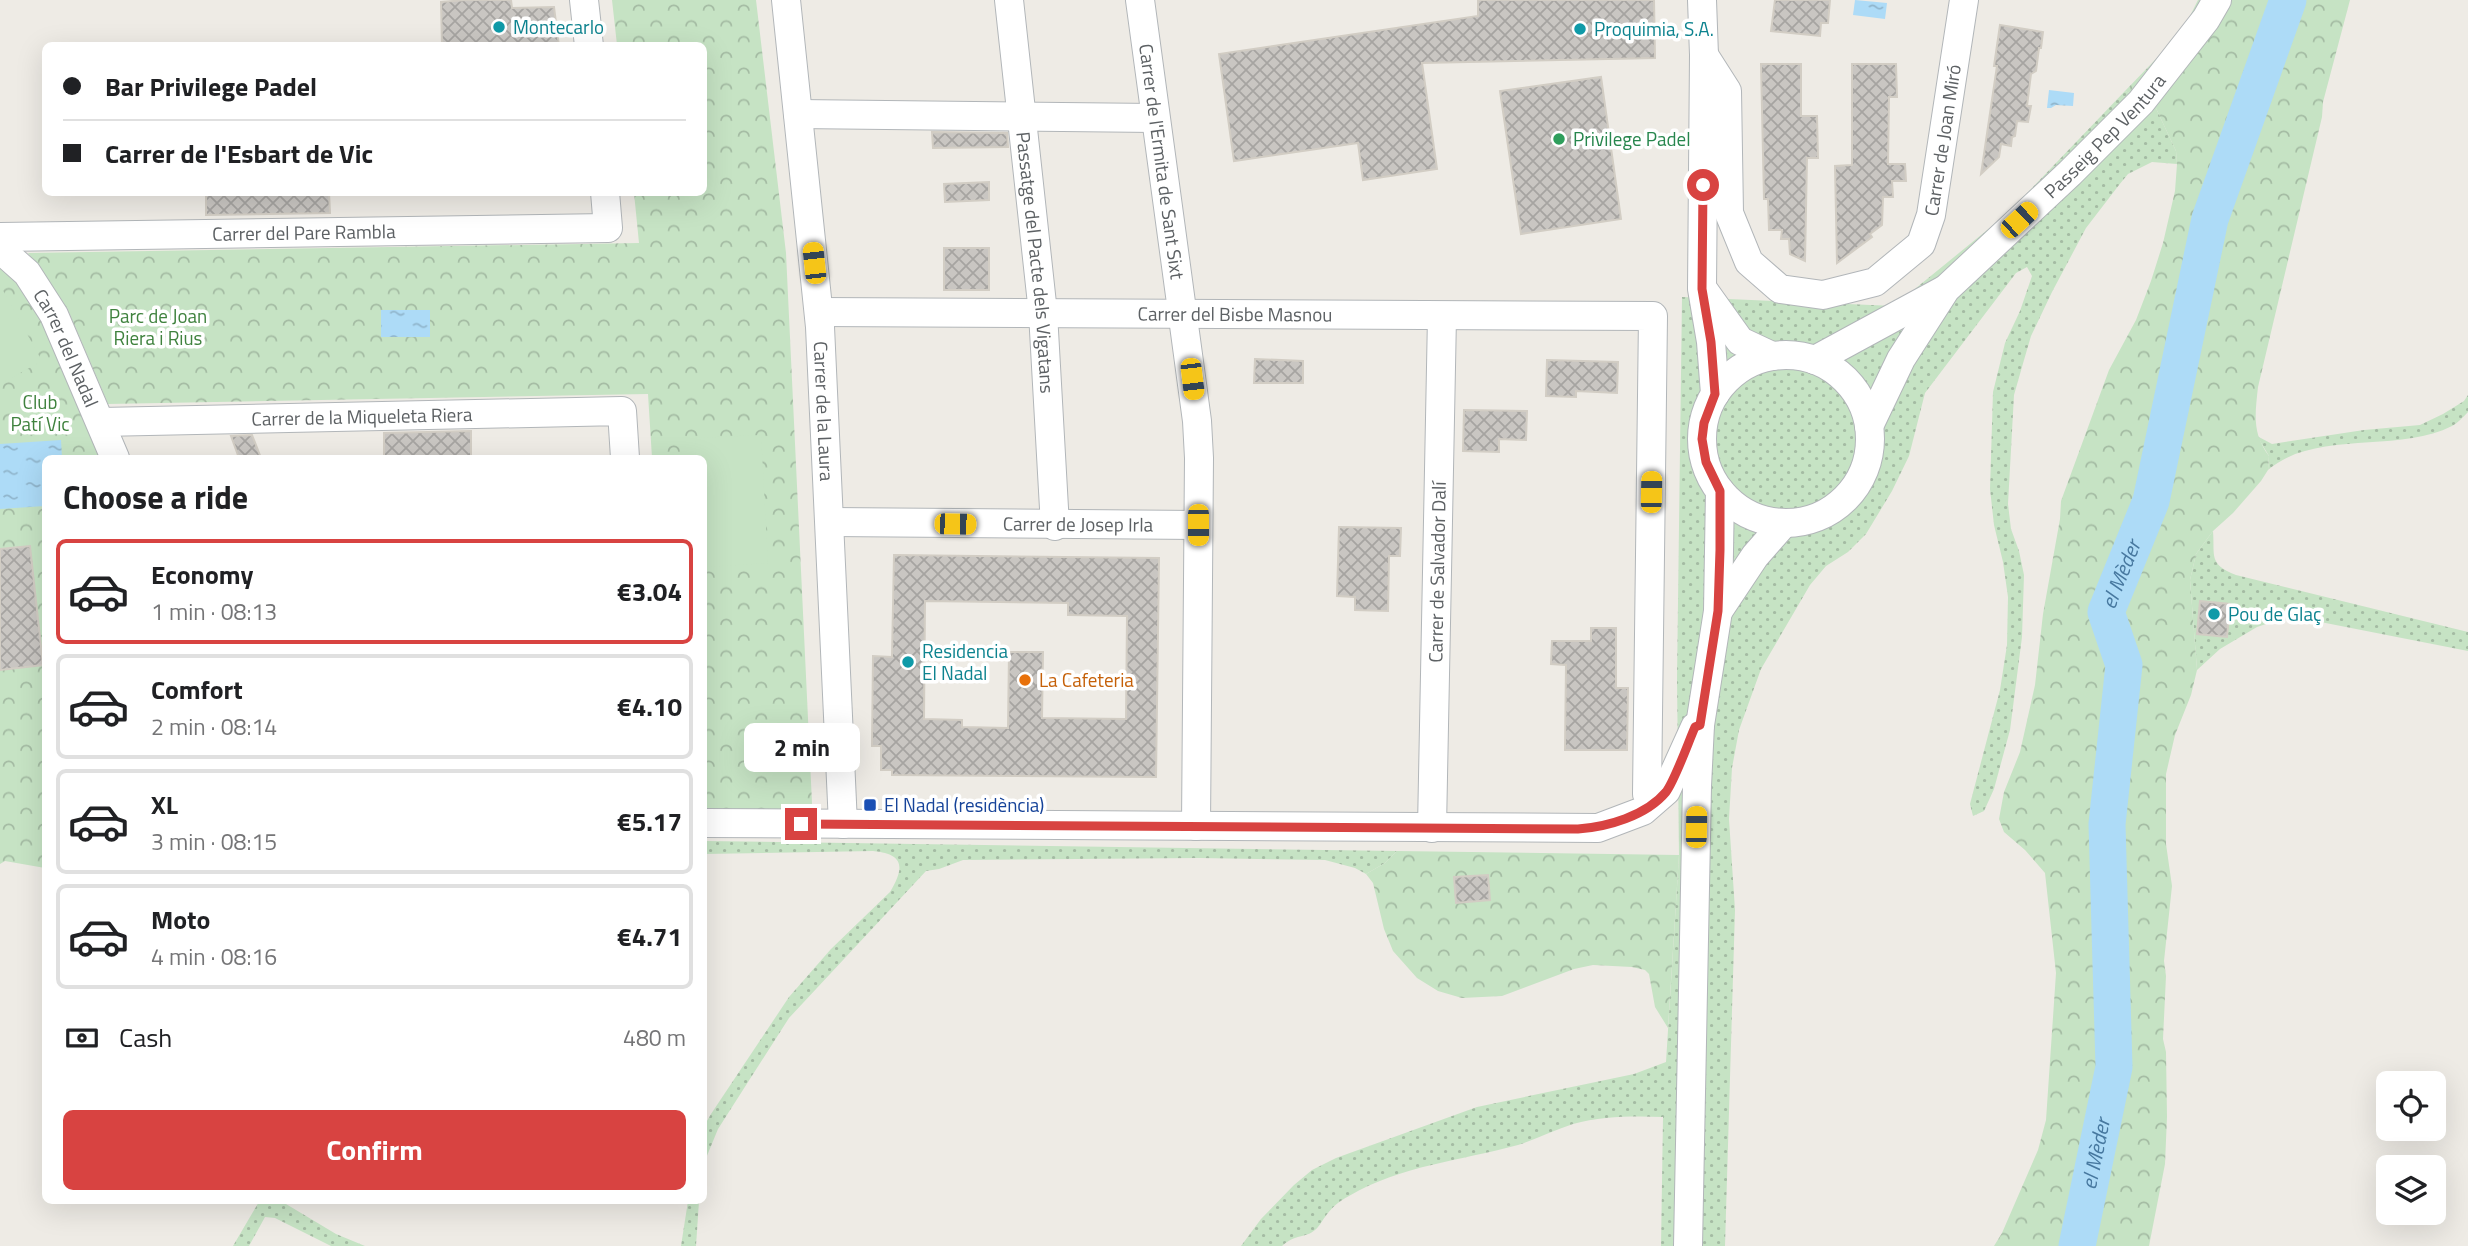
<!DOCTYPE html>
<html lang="en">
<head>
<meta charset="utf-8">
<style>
  :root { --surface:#fff; --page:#f6f6f6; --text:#202124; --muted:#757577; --line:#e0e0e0; --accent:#d84341 }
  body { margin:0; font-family:"Titillium Web",sans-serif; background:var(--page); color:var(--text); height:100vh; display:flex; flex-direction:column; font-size:26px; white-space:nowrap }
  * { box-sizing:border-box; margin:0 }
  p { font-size:23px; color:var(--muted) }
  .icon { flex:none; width:38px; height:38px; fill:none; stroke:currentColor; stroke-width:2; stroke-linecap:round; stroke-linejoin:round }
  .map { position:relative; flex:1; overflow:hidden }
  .panel { position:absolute; left:42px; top:455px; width:665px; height:749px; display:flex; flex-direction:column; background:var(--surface); border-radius:10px; box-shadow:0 7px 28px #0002 }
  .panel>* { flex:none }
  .hud { position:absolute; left:42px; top:42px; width:665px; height:154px; border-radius:10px; box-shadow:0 7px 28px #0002; display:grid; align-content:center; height:154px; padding:0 21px; background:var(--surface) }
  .controls { position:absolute; left:2376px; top:1071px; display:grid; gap:14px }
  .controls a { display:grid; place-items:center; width:70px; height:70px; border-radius:10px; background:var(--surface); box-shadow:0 7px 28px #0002; font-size:35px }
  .end { position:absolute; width:32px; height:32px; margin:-16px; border:9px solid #d84341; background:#fff; box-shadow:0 0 0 4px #fff }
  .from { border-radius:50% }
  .bubble { position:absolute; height:49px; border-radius:10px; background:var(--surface); box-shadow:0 7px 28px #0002; font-size:23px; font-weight:700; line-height:49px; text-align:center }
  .car { position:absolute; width:21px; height:42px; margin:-21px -10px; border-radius:9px; box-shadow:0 0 5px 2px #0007; background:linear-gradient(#f5c518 24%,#345 0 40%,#f5c518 0 76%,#345 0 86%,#f5c518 0) }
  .hud b { display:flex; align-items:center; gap:24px; height:66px; font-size:26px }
  .hud b+b { border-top:2px solid var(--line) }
  .hud i { width:18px; height:18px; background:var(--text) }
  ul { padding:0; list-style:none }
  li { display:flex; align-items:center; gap:21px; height:105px; margin:0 14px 10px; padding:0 7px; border:4px solid var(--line); border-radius:10px }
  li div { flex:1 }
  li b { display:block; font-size:26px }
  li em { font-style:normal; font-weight:700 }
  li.active { border-color:var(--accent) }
  li>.icon { width:63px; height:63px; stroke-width:1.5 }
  h2 { padding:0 21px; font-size:32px; line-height:84px }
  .pay { display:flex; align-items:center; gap:18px; height:77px; padding:0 21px; font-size:26px }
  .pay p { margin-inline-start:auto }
  .cta { display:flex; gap:14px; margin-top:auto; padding:14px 21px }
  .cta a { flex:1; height:80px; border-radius:10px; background:var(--accent); color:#fff; font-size:28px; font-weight:700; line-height:80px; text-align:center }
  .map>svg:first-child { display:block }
</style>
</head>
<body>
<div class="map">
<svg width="2468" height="1246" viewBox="0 0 2468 1246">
  <defs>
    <pattern id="grass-dots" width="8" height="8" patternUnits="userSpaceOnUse" patternTransform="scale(1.75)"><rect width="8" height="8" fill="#c6e3c4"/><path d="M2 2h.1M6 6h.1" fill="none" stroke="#a4bba3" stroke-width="1.8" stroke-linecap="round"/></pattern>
    <pattern id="forest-crowns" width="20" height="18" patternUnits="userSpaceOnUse" patternTransform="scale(1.75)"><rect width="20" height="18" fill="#c6e3c4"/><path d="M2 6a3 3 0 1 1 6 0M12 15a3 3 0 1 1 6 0" fill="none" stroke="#a4bba3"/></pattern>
    <pattern id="water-ripples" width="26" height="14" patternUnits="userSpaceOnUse" patternTransform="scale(1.75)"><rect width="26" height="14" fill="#addbf7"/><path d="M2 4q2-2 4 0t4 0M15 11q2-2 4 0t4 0" fill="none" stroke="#90b5cc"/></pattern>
    <pattern id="building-cross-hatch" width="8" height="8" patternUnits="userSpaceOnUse" patternTransform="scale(1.75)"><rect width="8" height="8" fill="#c9c6c2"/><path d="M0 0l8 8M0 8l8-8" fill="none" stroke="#a6a4a1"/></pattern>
  </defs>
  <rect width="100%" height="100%" fill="#eeebe5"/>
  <g fill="url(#grass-dots)">
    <path d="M2125 91 2154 104 2176 151 2177 164 2152 162 2128 174 2119 185 2086 228 2052 292 2031 336 2024 360 2014 395 2008 504 2011 529 2019 551 2024 575 2022 637 2010 730 1994 789 1984 811 1973 816 1970 804 2000 690 2007 645 2008 597 2003 562 1994 525 1990 489 1993 392 2005 343 2020 311 2032 276 2027 267 2016 273 1925 393 1909 456 1892 491 1866 534 1848 552 1826 566 1810 585 1761 669 1739 730 1732 768 1729 819 1735 910 1725 1246H1661L1663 1117C1634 1116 1602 1116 1573 1124 1554 1130 1537 1139 1518 1145 1460 1161 1402 1165 1349 1196 1339 1201 1331 1208 1325 1217 1322 1221 1319 1227 1315 1230 1306 1238 1295 1234 1282 1246H1241L1261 1219 1294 1185 1312 1170 1336 1158 1477 1107 1634 1074 1666 1062 1679 855 1677 679 1682 297 1894 306 2008 213Z"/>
    <path d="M2468 395V412C2463 417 2458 423 2452 426 2397 454 2316 429 2268 470L2269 456 2257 436 2272 444 2364 430 2420 425 2443 414 2464 401Z"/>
    <path d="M2213 531C2215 556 2208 564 2236 575L2468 632V651L2290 616 2257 627 2220 649 2197 670 2190 580 2196 554Z"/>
    <path d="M704 841 1397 851 1385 863 1366 874 1355 868 1325 860 1199 858 963 860 939 869 926 871 789 1018 718 1129 704 1163V1126L711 1114 789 997 831 949 890 892C905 867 904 854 873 851L704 854Z"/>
    <polygon points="260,1200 281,1201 336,1234 365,1246 331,1246 275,1218 265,1217 249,1246 233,1246"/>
    <polygon points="688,1201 699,1201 696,1246 681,1246"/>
  </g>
  <g fill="url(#forest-crowns)">
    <polygon points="612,0 756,0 786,253 813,824 704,823 704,458 652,458 648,394 108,404 67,308 28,253 639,243 634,193 704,192 704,46 617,45"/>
    <path d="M2198 0H2350L2323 102 2322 117 2258 387C2255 415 2252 433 2269 456L2268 470 2261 481 2233 513 2213 531 2196 554 2190 580 2197 670 2191 695 2175 735 2166 774V844L2172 886 2164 961 2166 976 2163 1039 2166 1052 2167 1117 2165 1164 2149 1246H1994L2002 1233 2038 1150 2046 1120 2056 973 2045 873 2025 850 2004 832 1999 819 2004 792 2020 752 2035 685 2043 614 2060 519 2061 501 2109 370 2136 320 2151 281 2163 243 2175 191 2177 164 2176 151 2154 104 2125 91 2182 32Z"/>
    <path d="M0 265C51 303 79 401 101 458H46L45 868 5 861 0 864Z"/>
    <polygon points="1397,851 1679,855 1668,1028 1655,1007 1649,974 1645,970 1632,967 1593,965 1574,969 1502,996 1462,998 1438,991 1417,978 1393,951 1384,929 1373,883 1366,874 1385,863"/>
  </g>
  <g fill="#c6e3c4">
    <polygon points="0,285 42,361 0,384"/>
    <polygon points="761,435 768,563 704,567 704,458 696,458 695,438"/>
  </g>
  <g fill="url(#water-ripples)">
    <polygon points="1855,0 1887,3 1885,19 1853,15"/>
    <polygon points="2049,90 2074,93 2073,106 2056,105 2051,108 2047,108"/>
    <rect x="381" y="310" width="49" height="27"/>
    <polygon points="61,440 62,458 46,458 45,506 0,509 0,444"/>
  </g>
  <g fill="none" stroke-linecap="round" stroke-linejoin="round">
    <path stroke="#addbf7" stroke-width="37" id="s1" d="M2077 1246 2114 1067 2107 824 2124 665 2106 612 2151 501 2210 219 2288 0"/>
  </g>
  <g fill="url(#building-cross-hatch)" stroke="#d2cdc4" stroke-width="2" fill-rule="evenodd">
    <polygon points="466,0 511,0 512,8 554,7 559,46 442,46 441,2"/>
    <polygon points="1478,0 1654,0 1655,58 1422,63 1437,169 1363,180 1358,143 1234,161 1219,54 1478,16"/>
    <polygon points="1775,0 1830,0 1828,23 1821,23 1820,36 1771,31"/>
    <polygon points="2000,25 2043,32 2041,48 2039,48 2036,71 2031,74 2027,106 2031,106 2028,122 2017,121 2015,136 2012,137 2011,146 2001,144 1999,157 1981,174 1997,66 1994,66"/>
    <polygon points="1761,64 1801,64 1801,116 1817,116 1818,158 1807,158 1805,261 1790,254 1789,239 1781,239 1782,230 1769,230 1768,199 1764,199"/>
    <polygon points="1852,64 1896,64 1897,97 1889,97 1888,164 1905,164 1906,181 1892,181 1893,197 1883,197 1882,225 1870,234 1872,237 1837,263 1835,166 1852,165"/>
    <polygon points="1601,77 1621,219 1521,234 1500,91"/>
    <polygon points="932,132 1007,133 1008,147 933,148"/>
    <polygon points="989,182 989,200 945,202 944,184"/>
    <polygon points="206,192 329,192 330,213 206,215"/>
    <rect x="944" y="248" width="45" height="42"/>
    <polygon points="1255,359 1303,361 1303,383 1254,383"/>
    <polygon points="1547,360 1618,362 1617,393 1576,391 1576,397 1546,396"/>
    <polygon points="1464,410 1527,411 1526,440 1499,439 1499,452 1463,451"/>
    <polygon points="471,431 471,458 384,458 384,433"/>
    <polygon points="252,435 261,458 239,458 231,436"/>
    <polygon points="1339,527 1401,528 1400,556 1389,556 1388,611 1355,610 1355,597 1337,596"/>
    <polygon points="30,546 43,665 0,670 0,549"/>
    <path d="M894 555 1159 558 1156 777 892 775V770H881V746H872L873 656 892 657ZM925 601 1068 603V615L1127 616 1126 719 1042 718 1043 652H1009L1008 728 962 727V720L924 719Z"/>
    <polygon points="2200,601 2230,604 2227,637 2197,634"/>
    <polygon points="1591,628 1616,628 1616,688 1628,688 1627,750 1565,750 1566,665 1551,664 1552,641 1591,641"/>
    <polygon points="1488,875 1490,900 1456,903 1454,877"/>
  </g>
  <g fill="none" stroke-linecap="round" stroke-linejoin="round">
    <defs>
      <g id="minor">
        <polyline points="584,0 589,46"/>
        <path id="s2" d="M786 0 820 327 843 824"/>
        <path id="s3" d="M1009 0 1043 313 1055 526"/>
        <path id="s4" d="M1140 0 1197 421 1199 458 1196 826"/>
        <polyline points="1702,0 1704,55 1702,289 1711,342 1715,394"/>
        <path id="s5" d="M1704 55 1727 91 1729 213 1749 262 1780 289 1823 295 1875 282 1921 244 1931 215 1964 0"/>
        <polyline points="798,114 1155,118"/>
        <path id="s6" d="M0 237 608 228 605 192"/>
        <path id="s7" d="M0 249 27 273 54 315 115 458"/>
        <polyline points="1705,292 1740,341 1772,356"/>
        <path id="s8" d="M819 312 1653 316 1647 794"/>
        <circle cx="1786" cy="439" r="84"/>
        <polyline points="1815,360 1944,290"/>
        <path id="s9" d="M101 422 622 411 625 458"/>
        <path id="s10" d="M1869 426 1901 359 1946 289 2070 173 2141 102 2206 19 2217 0"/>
        <path id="s11" d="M831 522 1198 525"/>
        <polyline points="1719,610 1755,556 1784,523"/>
        <polyline points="704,823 1598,828 1643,811 1666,791 1695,727 1700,725"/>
        <path id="s12" d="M1432 828 1442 316"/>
        <polyline points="1688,1246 1697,786 1700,725 1718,611 1720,491"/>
      </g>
    </defs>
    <use href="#minor" stroke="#b2b6b9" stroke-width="30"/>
    <use href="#minor" stroke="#fff" stroke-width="28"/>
  </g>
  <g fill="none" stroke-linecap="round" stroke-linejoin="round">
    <path stroke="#d84341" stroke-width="9" d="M801 824 1578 829C1607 827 1646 816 1666 792 1675 780 1688 743 1695 727L1700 725 1718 611 1720 550V491L1706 462 1702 439 1704 423 1715 394 1711 342 1702 289 1703 185"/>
  </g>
  <g fill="#0f9aa8" stroke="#fff" stroke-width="2.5">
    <circle cx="499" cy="27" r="7"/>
    <circle cx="1580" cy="29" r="7"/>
    <circle cx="2214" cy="614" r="7"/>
    <circle cx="908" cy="662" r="7"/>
  </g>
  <circle fill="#2e9e5b" stroke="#fff" stroke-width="2.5" cx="1559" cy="139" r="7"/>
  <circle fill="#e8710a" stroke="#fff" stroke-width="2.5" cx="1025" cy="680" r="7"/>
  <rect fill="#1a4fb4" stroke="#fff" stroke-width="2.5" x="863" y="798" width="14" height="14" rx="3.5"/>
  <g text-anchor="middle" stroke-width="7" stroke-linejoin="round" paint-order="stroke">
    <g font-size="19" fill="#0d838f" stroke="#fff" text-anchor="start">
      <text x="513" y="34">Montecarlo</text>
      <text x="1594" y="36">Proquimia, S.A.</text>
      <text x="2228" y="621">Pou de Glaç</text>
      <text x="922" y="658">Residencia<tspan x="922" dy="22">El Nadal</tspan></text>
    </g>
    <g font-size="19" fill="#5d6164" stroke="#fff">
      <text dy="7" stroke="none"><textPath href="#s10" startOffset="378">Passeig Pep Ventura</textPath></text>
      <text dy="7" stroke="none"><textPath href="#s5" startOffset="522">Carrer de Joan Miró</textPath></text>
      <text dy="7" stroke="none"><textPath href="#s4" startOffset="163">Carrer de l'Ermita de Sant Sixt</textPath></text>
      <text dy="7" stroke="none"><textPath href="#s6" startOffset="304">Carrer del Pare Rambla</textPath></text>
      <text dy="7" stroke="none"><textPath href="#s3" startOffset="264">Passatge del Pacte dels Vigatans</textPath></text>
      <text dy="7" stroke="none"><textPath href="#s8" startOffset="416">Carrer del Bisbe Masnou</textPath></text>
      <text dy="7" stroke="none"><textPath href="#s7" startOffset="121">Carrer del Nadal</textPath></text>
      <text dy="7" stroke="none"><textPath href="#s2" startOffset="413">Carrer de la Laura</textPath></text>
      <text dy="7" stroke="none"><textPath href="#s9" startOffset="261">Carrer de la Miqueleta Riera</textPath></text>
      <text dy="7" stroke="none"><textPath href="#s11" startOffset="247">Carrer de Josep Irla</textPath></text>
      <text dy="7" stroke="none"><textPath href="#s12" startOffset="256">Carrer de Salvador Dalí</textPath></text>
    </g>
    <g font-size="19" fill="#27864d" stroke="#fff" text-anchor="start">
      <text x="1573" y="146">Privilege Padel</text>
    </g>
    <g font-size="19" fill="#3f823e" stroke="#fff">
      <text x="158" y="323">Parc de Joan<tspan x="158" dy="22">Riera i Rius</tspan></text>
      <text x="40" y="409">Club<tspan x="40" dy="22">Patí Vic</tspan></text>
    </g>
    <g font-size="19" fill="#c56008" stroke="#fff" text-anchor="start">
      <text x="1039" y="687">La Cafeteria</text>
    </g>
    <g font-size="19" fill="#164399" stroke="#fff" text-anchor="start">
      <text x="884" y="812">El Nadal (residència)</text>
    </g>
    <g font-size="21" font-style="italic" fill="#47789f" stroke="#fff">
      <text dy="7" stroke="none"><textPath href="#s1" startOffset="682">el Mèder</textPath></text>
      <text dy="7" stroke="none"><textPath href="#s1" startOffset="94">el Mèder</textPath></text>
    </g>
  </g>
</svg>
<div class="controls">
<a><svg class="icon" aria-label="locate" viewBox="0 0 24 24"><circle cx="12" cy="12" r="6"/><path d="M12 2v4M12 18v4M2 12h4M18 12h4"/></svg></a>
<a><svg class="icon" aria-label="layers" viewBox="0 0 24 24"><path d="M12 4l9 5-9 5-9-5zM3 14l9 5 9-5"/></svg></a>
</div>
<i class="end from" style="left:1703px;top:185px"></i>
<i class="end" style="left:801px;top:824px"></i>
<div class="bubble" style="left:744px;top:723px;width:116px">2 min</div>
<i class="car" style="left:2019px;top:220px;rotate:47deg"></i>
<i class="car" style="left:814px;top:263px;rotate:354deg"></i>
<i class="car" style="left:1192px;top:379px;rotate:173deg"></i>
<i class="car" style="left:1651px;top:492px;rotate:1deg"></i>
<i class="car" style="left:955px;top:524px;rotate:91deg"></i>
<i class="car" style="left:1198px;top:525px;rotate:180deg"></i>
<i class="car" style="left:1696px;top:827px;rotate:1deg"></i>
<div class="hud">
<b><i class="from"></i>Bar Privilege Padel</b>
<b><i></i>Carrer de l'Esbart de Vic</b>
</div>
<section class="panel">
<h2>Choose a ride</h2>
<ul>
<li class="active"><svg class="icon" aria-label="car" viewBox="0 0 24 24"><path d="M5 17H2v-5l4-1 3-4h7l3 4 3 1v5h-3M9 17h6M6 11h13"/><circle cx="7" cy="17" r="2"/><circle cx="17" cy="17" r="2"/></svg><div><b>Economy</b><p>1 min · 08:13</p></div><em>€3.04</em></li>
<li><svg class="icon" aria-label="car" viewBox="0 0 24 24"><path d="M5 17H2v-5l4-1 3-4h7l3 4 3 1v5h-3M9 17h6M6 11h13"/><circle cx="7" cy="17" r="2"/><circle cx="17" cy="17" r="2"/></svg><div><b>Comfort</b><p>2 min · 08:14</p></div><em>€4.10</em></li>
<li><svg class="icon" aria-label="car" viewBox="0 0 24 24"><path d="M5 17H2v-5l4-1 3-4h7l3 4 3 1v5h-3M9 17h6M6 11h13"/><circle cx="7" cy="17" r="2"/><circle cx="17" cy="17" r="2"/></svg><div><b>XL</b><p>3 min · 08:15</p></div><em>€5.17</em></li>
<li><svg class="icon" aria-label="car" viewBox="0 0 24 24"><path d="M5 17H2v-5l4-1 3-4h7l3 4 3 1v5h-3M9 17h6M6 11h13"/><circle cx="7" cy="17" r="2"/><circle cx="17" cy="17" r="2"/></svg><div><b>Moto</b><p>4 min · 08:16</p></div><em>€4.71</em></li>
</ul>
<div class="pay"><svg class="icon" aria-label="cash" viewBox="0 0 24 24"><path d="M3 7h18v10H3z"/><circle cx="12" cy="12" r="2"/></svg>Cash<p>480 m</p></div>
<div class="cta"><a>Confirm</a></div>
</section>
</div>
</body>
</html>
